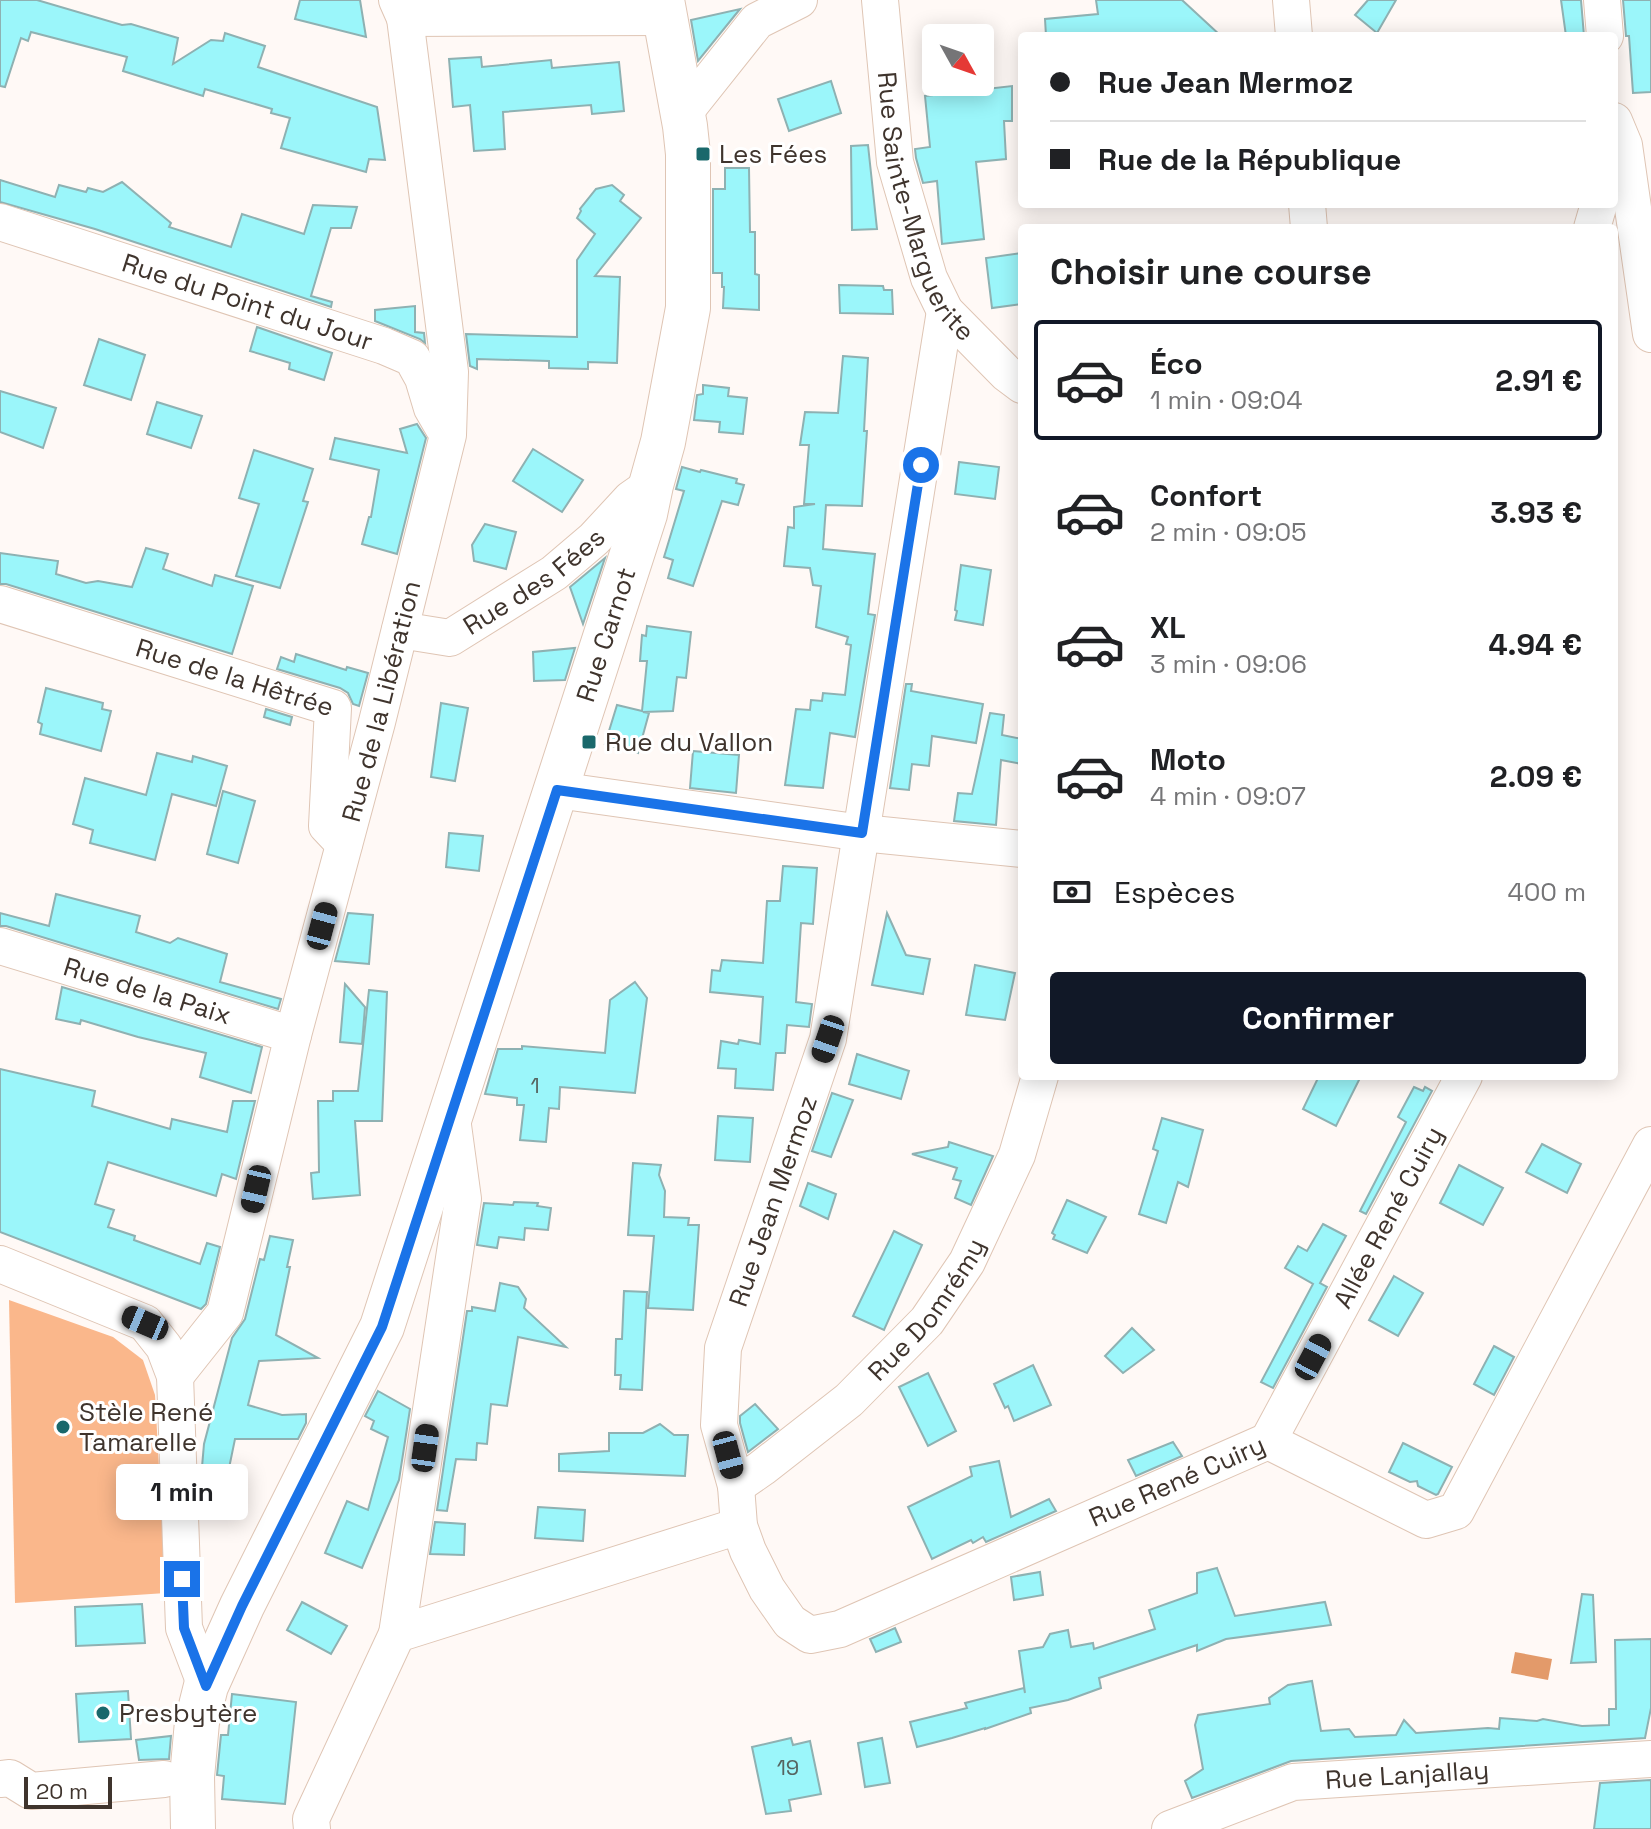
<!DOCTYPE html>
<html lang="fr">
<head>
<meta charset="utf-8">
<style>
  :root { --surface:#fff; --page:#f2f2f2; --text:#202124; --muted:#757577; --line:#e0e0e0; --accent:#111827 }
  body { margin:0; font-family:"Space Grotesk",sans-serif; background:var(--page); color:var(--text); height:100vh; display:flex; flex-direction:column; font-size:30px; white-space:nowrap }
  * { box-sizing:border-box; margin:0 }
  p { font-size:26px; color:var(--muted) }
  .icon { flex:none; width:44px; height:44px; fill:none; stroke:currentColor; stroke-width:2; stroke-linecap:round; stroke-linejoin:round }
  .map { position:relative; flex:1; overflow:hidden }
  .side { position:absolute; left:1018px; top:224px; width:600px; height:856px; display:flex; flex-direction:column; background:var(--surface); border-radius:8px; box-shadow:0 4px 20px #0003 }
  .side>* { flex:none }
  .hud { position:absolute; left:1018px; top:32px; width:600px; height:176px; border-radius:8px; box-shadow:0 4px 20px #0003; display:grid; align-content:center; height:176px; padding:0 32px; background:var(--surface) }
  .needle { width:52px; rotate:130deg }
  .controls { position:absolute; left:922px; top:24px; display:grid; gap:16px }
  .controls a { display:grid; place-items:center; width:72px; height:72px; border-radius:8px; background:var(--surface); box-shadow:0 4px 20px #0003; font-size:40px }
  .scale { position:absolute; left:24px; bottom:20px; width:88px; box-sizing:border-box; padding-left:8px; border:4px solid #3f342d; border-top:0; font-size:22px; line-height:28px; white-space:nowrap; color:#3f342d; -webkit-text-stroke:6px #fff; paint-order:stroke }
  .end { position:absolute; width:36px; height:36px; margin:-18px; border:10px solid #1a73e8; background:#fff; box-shadow:0 0 0 4px #fff }
  .from { border-radius:50% }
  .bubble { position:absolute; height:56px; border-radius:8px; background:var(--surface); box-shadow:0 4px 20px #0003; font-size:26px; font-weight:600; line-height:56px; text-align:center }
  .car { position:absolute; width:24px; height:48px; margin:-24px -12px; border-radius:10px; box-shadow:0 0 6px 2px #0007; background:linear-gradient(#222 24%,#8ab4d8 0 40%,#222 0 76%,#8ab4d8 0 86%,#222 0) }
  .hud b { display:flex; align-items:center; gap:28px; height:76px; font-size:30px }
  .hud b+b { border-top:2px solid var(--line) }
  .hud i { width:20px; height:20px; background:var(--text) }
  ul { padding:0; list-style:none }
  li { display:flex; align-items:center; gap:24px; height:120px; margin:0 16px 12px; padding:0 16px; border:4px solid transparent; border-radius:8px }
  li div { flex:1 }
  li b { display:block; font-size:30px }
  li em { font-style:normal; font-weight:600 }
  li.on { border-color:var(--accent) }
  li>.icon { width:72px; height:72px; stroke-width:1.5 }
  h2 { padding:0 32px; font-size:36px; line-height:96px }
  .pay { display:flex; align-items:center; gap:20px; height:88px; padding:0 32px; font-size:30px }
  .pay p { margin-inline-start:auto }
  .button { display:flex; gap:16px; margin-top:auto; padding:16px 32px }
  .button a { flex:1; height:92px; border-radius:8px; background:var(--accent); color:#fff; font-size:32px; font-weight:600; line-height:92px; text-align:center }
  .map>svg:first-child { display:block }
</style>
</head>
<body>
<div class="map">
<svg width="1651" height="1829" viewBox="0 0 1651 1829">
  <rect width="100%" height="100%" fill="#fff9f6"/>
  <polygon fill="#fab78b" points="9,1300 113,1337 143,1360 155,1395 166,1593 15,1603"/>
  <polygon fill="#e39a6a" points="1515,1652 1552,1659 1548,1680 1511,1673"/>
  <g fill="#9bf6fa" stroke="#8eb1b2" stroke-width="2">
    <polygon points="0,0 37,0 122,25 131,24 178,38 173,64 211,40 223,41 225,33 265,46 258,67 377,107 385,160 369,159 366,172 281,148 290,118 271,113 272,109 205,89 203,96 123,71 127,57 31,32 28,41 21,38 5,87 0,86"/>
    <polygon points="300,0 360,0 366,37 295,19"/>
    <polygon points="1096,0 1182,0 1221,36 1046,36 1045,19 1098,14"/>
    <polygon points="1368,0 1396,0 1377,33 1355,15"/>
    <polygon points="1561,0 1581,0 1584,36 1566,36"/>
    <polygon points="1623,0 1651,0 1651,92 1633,93 1629,36 1626,36"/>
    <polygon points="740,9 698,61 691,20"/>
    <polygon points="481,57 482,67 551,60 552,68 619,62 624,111 592,114 591,105 503,112 505,149 474,151 470,105 453,107 449,59"/>
    <polygon points="831,81 841,113 789,131 778,99"/>
    <polygon points="1012,86 1012,121 1004,121 1006,159 976,162 984,239 942,244 937,181 923,183 916,158 915,149 930,147 925,96"/>
    <polygon points="868,145 877,229 852,230 851,146"/>
    <polygon points="725,168 749,168 750,232 755,232 755,274 759,275 759,310 723,308 724,287 722,287 722,273 713,273 713,189 725,189"/>
    <polygon points="0,180 55,197 59,185 86,192 88,188 103,192 122,182 171,223 169,227 231,247 242,214 304,234 313,205 357,207 351,228 331,228 311,296 332,302 331,307 95,229 0,202"/>
    <polygon points="612,185 624,195 620,201 641,218 595,276 620,277 617,363 588,362 588,369 549,368 549,361 477,359 477,369 470,366 466,334 577,337 577,260 595,234 577,218 581,211 580,209 596,189"/>
    <polygon points="1022,253 1022,304 992,308 986,258"/>
    <polygon points="839,285 883,286 884,290 892,290 893,314 840,313"/>
    <polygon points="415,306 415,332 424,333 425,343 420,339 375,321 375,310"/>
    <polygon points="257,327 332,353 324,380 289,369 290,363 250,351"/>
    <polygon points="99,339 145,355 131,400 84,385"/>
    <polygon points="843,356 868,358 864,431 867,431 862,506 826,505 823,549 875,554 868,614 875,615 855,737 830,733 823,788 785,785 796,709 810,710 811,700 822,701 823,693 845,695 851,645 846,644 848,637 816,627 821,586 813,585 810,568 784,566 788,527 794,528 794,507 815,504 804,504 809,445 800,445 805,412 838,413"/>
    <polygon points="703,385 729,388 728,396 747,398 743,434 719,432 720,422 694,420 697,395 703,394"/>
    <polygon points="0,391 56,408 43,448 0,432"/>
    <polygon points="157,402 202,416 191,448 147,434"/>
    <polygon points="417,424 426,438 397,554 362,544 369,517 371,517 379,470 330,459 335,438 407,453 400,429"/>
    <polygon points="533,449 583,480 562,512 513,481"/>
    <polygon points="254,450 313,469 303,501 308,502 280,588 236,576 259,504 239,498"/>
    <polygon points="959,462 999,467 995,499 955,494"/>
    <polygon points="682,467 700,472 701,470 737,479 736,483 744,485 738,505 722,501 693,586 668,578 673,560 664,557 684,491 676,489"/>
    <polygon points="485,524 516,532 506,569 474,561 472,545"/>
    <polygon points="146,548 168,554 163,569 212,586 215,575 253,586 232,654 6,584 0,584 0,553 58,561 56,574 86,583 98,581 132,587"/>
    <polygon points="605,558 583,624 570,587"/>
    <polygon points="961,565 991,570 983,625 955,620 957,611 955,610"/>
    <polygon points="647,626 691,632 686,678 677,677 673,711 643,712 649,713 638,753 605,744 617,705 642,711 647,661 640,661 642,635 646,636"/>
    <polygon points="575,648 565,680 534,681 533,652"/>
    <polygon points="296,654 346,670 347,667 368,673 359,706 353,704 348,693 340,688 277,669 281,657 294,662"/>
    <polygon points="906,684 912,684 911,691 983,704 976,743 932,736 929,766 912,764 909,790 890,788"/>
    <polygon points="46,688 103,703 102,709 111,711 101,751 40,734 42,724 38,722"/>
    <polygon points="441,703 468,708 455,781 431,777"/>
    <polygon points="266,709 292,717 290,725 264,717"/>
    <polygon points="990,713 1004,715 1002,735 1022,739 1022,764 1001,760 996,825 954,821 958,793 972,794"/>
    <polygon points="693,751 739,755 736,793 690,788"/>
    <polygon points="157,753 192,762 193,756 227,766 216,806 172,794 155,860 90,843 93,830 73,824 85,778 146,795"/>
    <polygon points="223,791 255,801 238,863 207,854"/>
    <polygon points="449,833 483,836 479,871 446,867"/>
    <polygon points="783,866 817,868 813,924 801,923 796,1002 812,1004 809,1027 787,1025 785,1053 776,1053 773,1090 735,1088 736,1069 718,1068 721,1041 738,1044 739,1040 760,1044 763,997 710,992 712,970 720,971 722,960 763,963 767,901 780,901"/>
    <polygon points="56,894 140,916 136,932 170,943 178,938 227,954 220,982 281,999 278,1009 6,926 0,926 0,913 49,926"/>
    <polygon points="348,913 373,915 369,964 335,961"/>
    <polygon points="887,913 906,955 930,959 923,994 872,985"/>
    <polygon points="975,965 1015,973 1005,1020 966,1015"/>
    <polygon points="635,982 647,998 635,1093 560,1087 559,1109 549,1108 546,1142 520,1140 524,1105 517,1105 517,1098 485,1094 498,1049 522,1049 522,1046 605,1053 610,1000"/>
    <polygon points="345,984 365,1007 362,1044 340,1042"/>
    <polygon points="62,987 262,1047 251,1093 200,1077 206,1053 138,1037 81,1020 80,1024 56,1019"/>
    <polygon points="369,990 387,992 382,1121 355,1121 360,1195 313,1199 311,1173 319,1172 318,1101 333,1101 333,1091 358,1091"/>
    <polygon points="857,1054 909,1071 901,1099 849,1084"/>
    <polygon points="0,1069 95,1091 92,1106 170,1129 172,1119 227,1132 233,1101 255,1101 236,1179 222,1174 216,1196 108,1162 95,1204 114,1210 108,1227 135,1236 134,1240 200,1264 207,1243 220,1247 206,1304 201,1309 0,1232"/>
    <polygon points="1319,1076 1361,1076 1336,1126 1303,1109"/>
    <polygon points="1414,1087 1423,1091 1425,1087 1432,1091 1366,1214 1360,1211 1406,1122 1398,1117"/>
    <polygon points="832,1093 853,1100 831,1157 812,1151"/>
    <polygon points="718,1116 753,1118 750,1162 715,1160"/>
    <polygon points="1162,1118 1203,1130 1188,1187 1178,1182 1166,1223 1139,1214 1158,1151 1153,1149"/>
    <polygon points="949,1142 993,1156 971,1205 955,1198 961,1181 953,1179 957,1168 912,1154 948,1147"/>
    <polygon points="1542,1144 1581,1164 1567,1193 1526,1172"/>
    <polygon points="633,1163 661,1165 659,1175 665,1191 664,1217 689,1218 688,1225 699,1225 693,1310 648,1308 654,1236 628,1235"/>
    <polygon points="1459,1165 1503,1188 1483,1225 1440,1203"/>
    <polygon points="808,1183 836,1194 828,1219 800,1206"/>
    <polygon points="1067,1200 1106,1217 1087,1253 1053,1239 1055,1235 1052,1233"/>
    <polygon points="514,1202 538,1203 537,1206 551,1208 548,1230 525,1228 524,1240 499,1237 497,1248 477,1245 484,1203 513,1205"/>
    <polygon points="1323,1224 1346,1236 1320,1283 1327,1287 1273,1388 1261,1382 1313,1284 1285,1268 1298,1246 1307,1251"/>
    <polygon points="894,1231 922,1245 884,1330 853,1316"/>
    <polygon points="270,1236 293,1240 287,1267 290,1267 276,1335 318,1358 259,1361 248,1405 282,1415 306,1414 306,1423 298,1439 235,1439 228,1473 202,1467 204,1444 232,1338 245,1319 260,1259 264,1260"/>
    <polygon points="1394,1276 1423,1293 1398,1336 1369,1320"/>
    <polygon points="500,1283 518,1287 526,1299 524,1308 566,1347 518,1337 507,1406 491,1404 487,1444 477,1443 476,1460 456,1459 447,1511 437,1510 467,1311 472,1311 472,1307 495,1311"/>
    <polygon points="624,1291 647,1292 642,1390 620,1389 621,1375 615,1375 616,1339 622,1339"/>
    <polygon points="1132,1328 1154,1350 1123,1373 1105,1356"/>
    <polygon points="1494,1346 1514,1357 1494,1395 1474,1384"/>
    <polygon points="1033,1365 1051,1405 1014,1421 1008,1406 1005,1408 994,1384"/>
    <polygon points="928,1373 956,1431 928,1446 899,1387"/>
    <polygon points="378,1391 410,1409 399,1480 362,1568 325,1553 347,1501 368,1510 388,1437 371,1429 374,1421 365,1416"/>
    <polygon points="755,1404 778,1429 748,1452 740,1423 740,1416"/>
    <polygon points="660,1424 674,1435 688,1435 685,1476 559,1471 559,1454 609,1451 609,1433 643,1433"/>
    <polygon points="1173,1442 1182,1456 1136,1476 1128,1460"/>
    <polygon points="1403,1443 1452,1467 1438,1494 1436,1495 1418,1486 1417,1481 1410,1482 1389,1472"/>
    <polygon points="999,1461 1011,1517 1049,1499 1056,1511 986,1542 983,1537 973,1543 971,1540 932,1559 908,1507 972,1476 970,1467"/>
    <polygon points="538,1507 585,1510 583,1541 535,1538"/>
    <polygon points="435,1522 465,1524 464,1555 430,1554"/>
    <polygon points="1217,1568 1235,1616 1325,1602 1331,1625 1226,1639 1197,1651 1197,1645 1099,1678 1101,1688 1068,1700 1030,1708 1031,1713 985,1729 985,1728 952,1738 917,1747 910,1722 967,1708 965,1703 1024,1688 1025,1693 1019,1651 1043,1647 1050,1634 1068,1630 1071,1647 1093,1643 1094,1649 1155,1629 1149,1610 1197,1593 1197,1573"/>
    <polygon points="1040,1572 1043,1595 1014,1600 1011,1577"/>
    <polygon points="1582,1594 1593,1595 1596,1662 1571,1663"/>
    <polygon points="302,1602 347,1626 331,1654 287,1630"/>
    <polygon points="142,1604 145,1643 76,1646 75,1607"/>
    <polygon points="895,1628 901,1642 876,1652 870,1639"/>
    <polygon points="1651,1639 1651,1708 1645,1738 1291,1761 1192,1798 1185,1781 1203,1769 1195,1725 1198,1715 1270,1704 1269,1698 1288,1685 1312,1681 1321,1731 1349,1729 1355,1737 1396,1735 1404,1720 1416,1733 1488,1728 1499,1729 1500,1718 1537,1721 1543,1719 1582,1726 1609,1725 1609,1709 1616,1709 1615,1640"/>
    <polygon points="128,1691 131,1739 79,1742 76,1694"/>
    <polygon points="232,1694 296,1702 285,1804 222,1799 224,1776 217,1775 221,1735 228,1735"/>
    <polygon points="171,1736 169,1759 139,1760 136,1740"/>
    <polygon points="791,1738 793,1745 810,1741 821,1794 789,1800 791,1811 766,1814 752,1747"/>
    <polygon points="882,1738 890,1783 865,1787 858,1743"/>
    <polygon points="1651,1780 1651,1829 1594,1829 1600,1783"/>
  </g>
  <g fill="none" stroke-linecap="round" stroke-linejoin="round">
    <defs>
      <g id="street">
        <polyline points="397,0 405,18 666,17"/>
        <path id="s1" d="M880 0 895 162 929 278 945 311 1006 373 1022 385"/>
        <polyline points="1291,0 1294,36"/>
        <polyline points="1602,0 1605,36"/>
        <polyline points="683,114 757,21 799,0"/>
        <polyline points="1614,121 1624,145 1651,334"/>
        <polyline points="1307,204 1309,228"/>
        <path id="s2" d="M0 222 384 346 412 358 423 378 432 408 443 427"/>
        <polyline points="1592,228 1599,204"/>
        <path id="s3" d="M945 311 828 1039 723 1348 719 1425 736 1486 739 1526 748 1551 767 1589 790 1622 810 1635 840 1629 1268 1441 1426 1520 1456 1511 1651 1145"/>
        <path id="s4" d="M0 604 333 708 327 826 344 844"/>
        <path id="s5" d="M400 630 450 638 554 573 594 539 631 499 651 485"/>
        <polyline points="557,790 862,833 1022,849"/>
        <path id="s6" d="M0 946 293 1035"/>
        <polyline points="0,1264 145,1323 164,1347 175,1376 184,1628 206,1686"/>
        <path id="s7" d="M175 1376 225 1313 293 1035 377 722 448 435 450 372 405 18V0"/>
        <path id="s8" d="M1268 1441 1464 1076"/>
        <path id="s9" d="M736 1486 762 1468 849 1400 927 1321 967 1262 1017 1155 1040 1076"/>
        <polyline points="397,1634 463,1199 452,1118"/>
        <polyline points="0,1779 10,1778 31,1791 164,1779"/>
        <polyline points="312,1829 311,1819 397,1634 739,1526"/>
        <path id="s10" d="M1170 1829 1293 1782 1651 1759"/>
      </g>
      <g id="secondary">
        <path id="s11" d="M193 1829 192 1777 197 1722 206 1686 242 1606 382 1327 645 514 651 485 663 442 688 308V154L685 126 662 0"/>
      </g>
    </defs>
    <use href="#street" stroke="#dfc5b4" stroke-width="38"/>
    <use href="#secondary" stroke="#dfc5b4" stroke-width="46"/>
    <use href="#street" stroke="#fff" stroke-width="36"/>
    <use href="#secondary" stroke="#fff" stroke-width="44"/>
  </g>
  <g fill="none" stroke-linecap="round" stroke-linejoin="round">
    <polyline stroke="#1a73e8" stroke-width="10" points="182,1579 184,1628 206,1686 242,1606 382,1327 557,790 862,833 921,465"/>
  </g>
  <g fill="#1a686b" stroke="#fff" stroke-width="3">
    <rect x="695" y="146" width="16" height="16" rx="4"/>
    <rect x="581" y="734" width="16" height="16" rx="4"/>
    <circle cx="63" cy="1427" r="8"/>
    <circle cx="103" cy="1713" r="8"/>
  </g>
  <g text-anchor="middle" stroke-width="6" stroke-linejoin="round" paint-order="stroke">
    <g font-size="22" fill="#566460">
      <text x="535" y="1093">1</text>
      <text x="788" y="1775">19</text>
    </g>
    <g font-size="26" fill="#3f342d" stroke="#fff" text-anchor="start">
      <text x="719" y="163">Les Fées</text>
      <text x="605" y="751">Rue du Vallon</text>
      <text x="79" y="1421">Stèle René<tspan x="79" dy="30">Tamarelle</tspan></text>
      <text x="119" y="1722">Presbytère</text>
    </g>
    <g font-size="26" fill="#3f342d" stroke="#fff">
      <text dy="9" stroke="none"><textPath href="#s1" startOffset="214">Rue Sainte-Marguerite</textPath></text>
      <text dy="9" stroke="none"><textPath href="#s2" startOffset="260">Rue du Point du Jour</textPath></text>
      <text dy="9" stroke="none"><textPath href="#s5" startOffset="152">Rue des Fées</textPath></text>
      <text dy="9" stroke="none"><textPath href="#s11" startOffset="1272">Rue Carnot</textPath></text>
      <text dy="9" stroke="none"><textPath href="#s4" startOffset="246">Rue de la Hêtrée</textPath></text>
      <text dy="9" stroke="none"><textPath href="#s7" startOffset="712">Rue de la Libération</textPath></text>
      <text dy="9" stroke="none"><textPath href="#s6" startOffset="154">Rue de la Paix</textPath></text>
      <text transform="translate(773 1201) rotate(-71)" y="9">Rue Jean Mermoz</text>
      <text dy="9" stroke="none"><textPath href="#s8" startOffset="254">Allée René Cuiry</textPath></text>
      <text dy="9" stroke="none"><textPath href="#s9" startOffset="262">Rue Domrémy</textPath></text>
      <text dy="9" stroke="none"><textPath href="#s3" startOffset="1776">Rue René Cuiry</textPath></text>
      <text dy="9" stroke="none"><textPath href="#s10" startOffset="246">Rue Lanjallay</textPath></text>
    </g>
  </g>
</svg>
<div class="controls">
<a><svg class="needle" viewBox="-14 -14 28 28"><path d="M0-13l5 13h-10z" fill="#e53935"/><path d="M0 13l5-13h-10z" fill="#757577"/></svg></a>
</div>
<div class="scale">20 m</div>
<i class="end from" style="left:921px;top:465px"></i>
<i class="end" style="left:182px;top:1579px"></i>
<div class="bubble" style="left:116px;top:1464px;width:132px">1 min</div>
<i class="car" style="left:322px;top:926px;rotate:15deg"></i>
<i class="car" style="left:828px;top:1039px;rotate:199deg"></i>
<i class="car" style="left:256px;top:1189px;rotate:193deg"></i>
<i class="car" style="left:145px;top:1323px;rotate:293deg"></i>
<i class="car" style="left:1313px;top:1357px;rotate:28deg"></i>
<i class="car" style="left:425px;top:1448px;rotate:8deg"></i>
<i class="car" style="left:728px;top:1455px;rotate:165deg"></i>
<div class="hud">
<b><i class="from"></i>Rue Jean Mermoz</b>
<b><i></i>Rue de la République</b>
</div>
<section class="side">
<h2>Choisir une course</h2>
<ul>
<li class="on"><svg class="icon" aria-label="car" viewBox="0 0 24 24"><path d="M5 17H2v-5l4-1 3-4h7l3 4 3 1v5h-3M9 17h6M6 11h13"/><circle cx="7" cy="17" r="2"/><circle cx="17" cy="17" r="2"/></svg><div><b>Éco</b><p>1 min · 09:04</p></div><em>2.91 €</em></li>
<li><svg class="icon" aria-label="car" viewBox="0 0 24 24"><path d="M5 17H2v-5l4-1 3-4h7l3 4 3 1v5h-3M9 17h6M6 11h13"/><circle cx="7" cy="17" r="2"/><circle cx="17" cy="17" r="2"/></svg><div><b>Confort</b><p>2 min · 09:05</p></div><em>3.93 €</em></li>
<li><svg class="icon" aria-label="car" viewBox="0 0 24 24"><path d="M5 17H2v-5l4-1 3-4h7l3 4 3 1v5h-3M9 17h6M6 11h13"/><circle cx="7" cy="17" r="2"/><circle cx="17" cy="17" r="2"/></svg><div><b>XL</b><p>3 min · 09:06</p></div><em>4.94 €</em></li>
<li><svg class="icon" aria-label="car" viewBox="0 0 24 24"><path d="M5 17H2v-5l4-1 3-4h7l3 4 3 1v5h-3M9 17h6M6 11h13"/><circle cx="7" cy="17" r="2"/><circle cx="17" cy="17" r="2"/></svg><div><b>Moto</b><p>4 min · 09:07</p></div><em>2.09 €</em></li>
</ul>
<div class="pay"><svg class="icon" aria-label="cash" viewBox="0 0 24 24"><path d="M3 7h18v10H3z"/><circle cx="12" cy="12" r="2"/></svg>Espèces<p>400 m</p></div>
<div class="button"><a>Confirmer</a></div>
</section>
</div>
</body>
</html>
